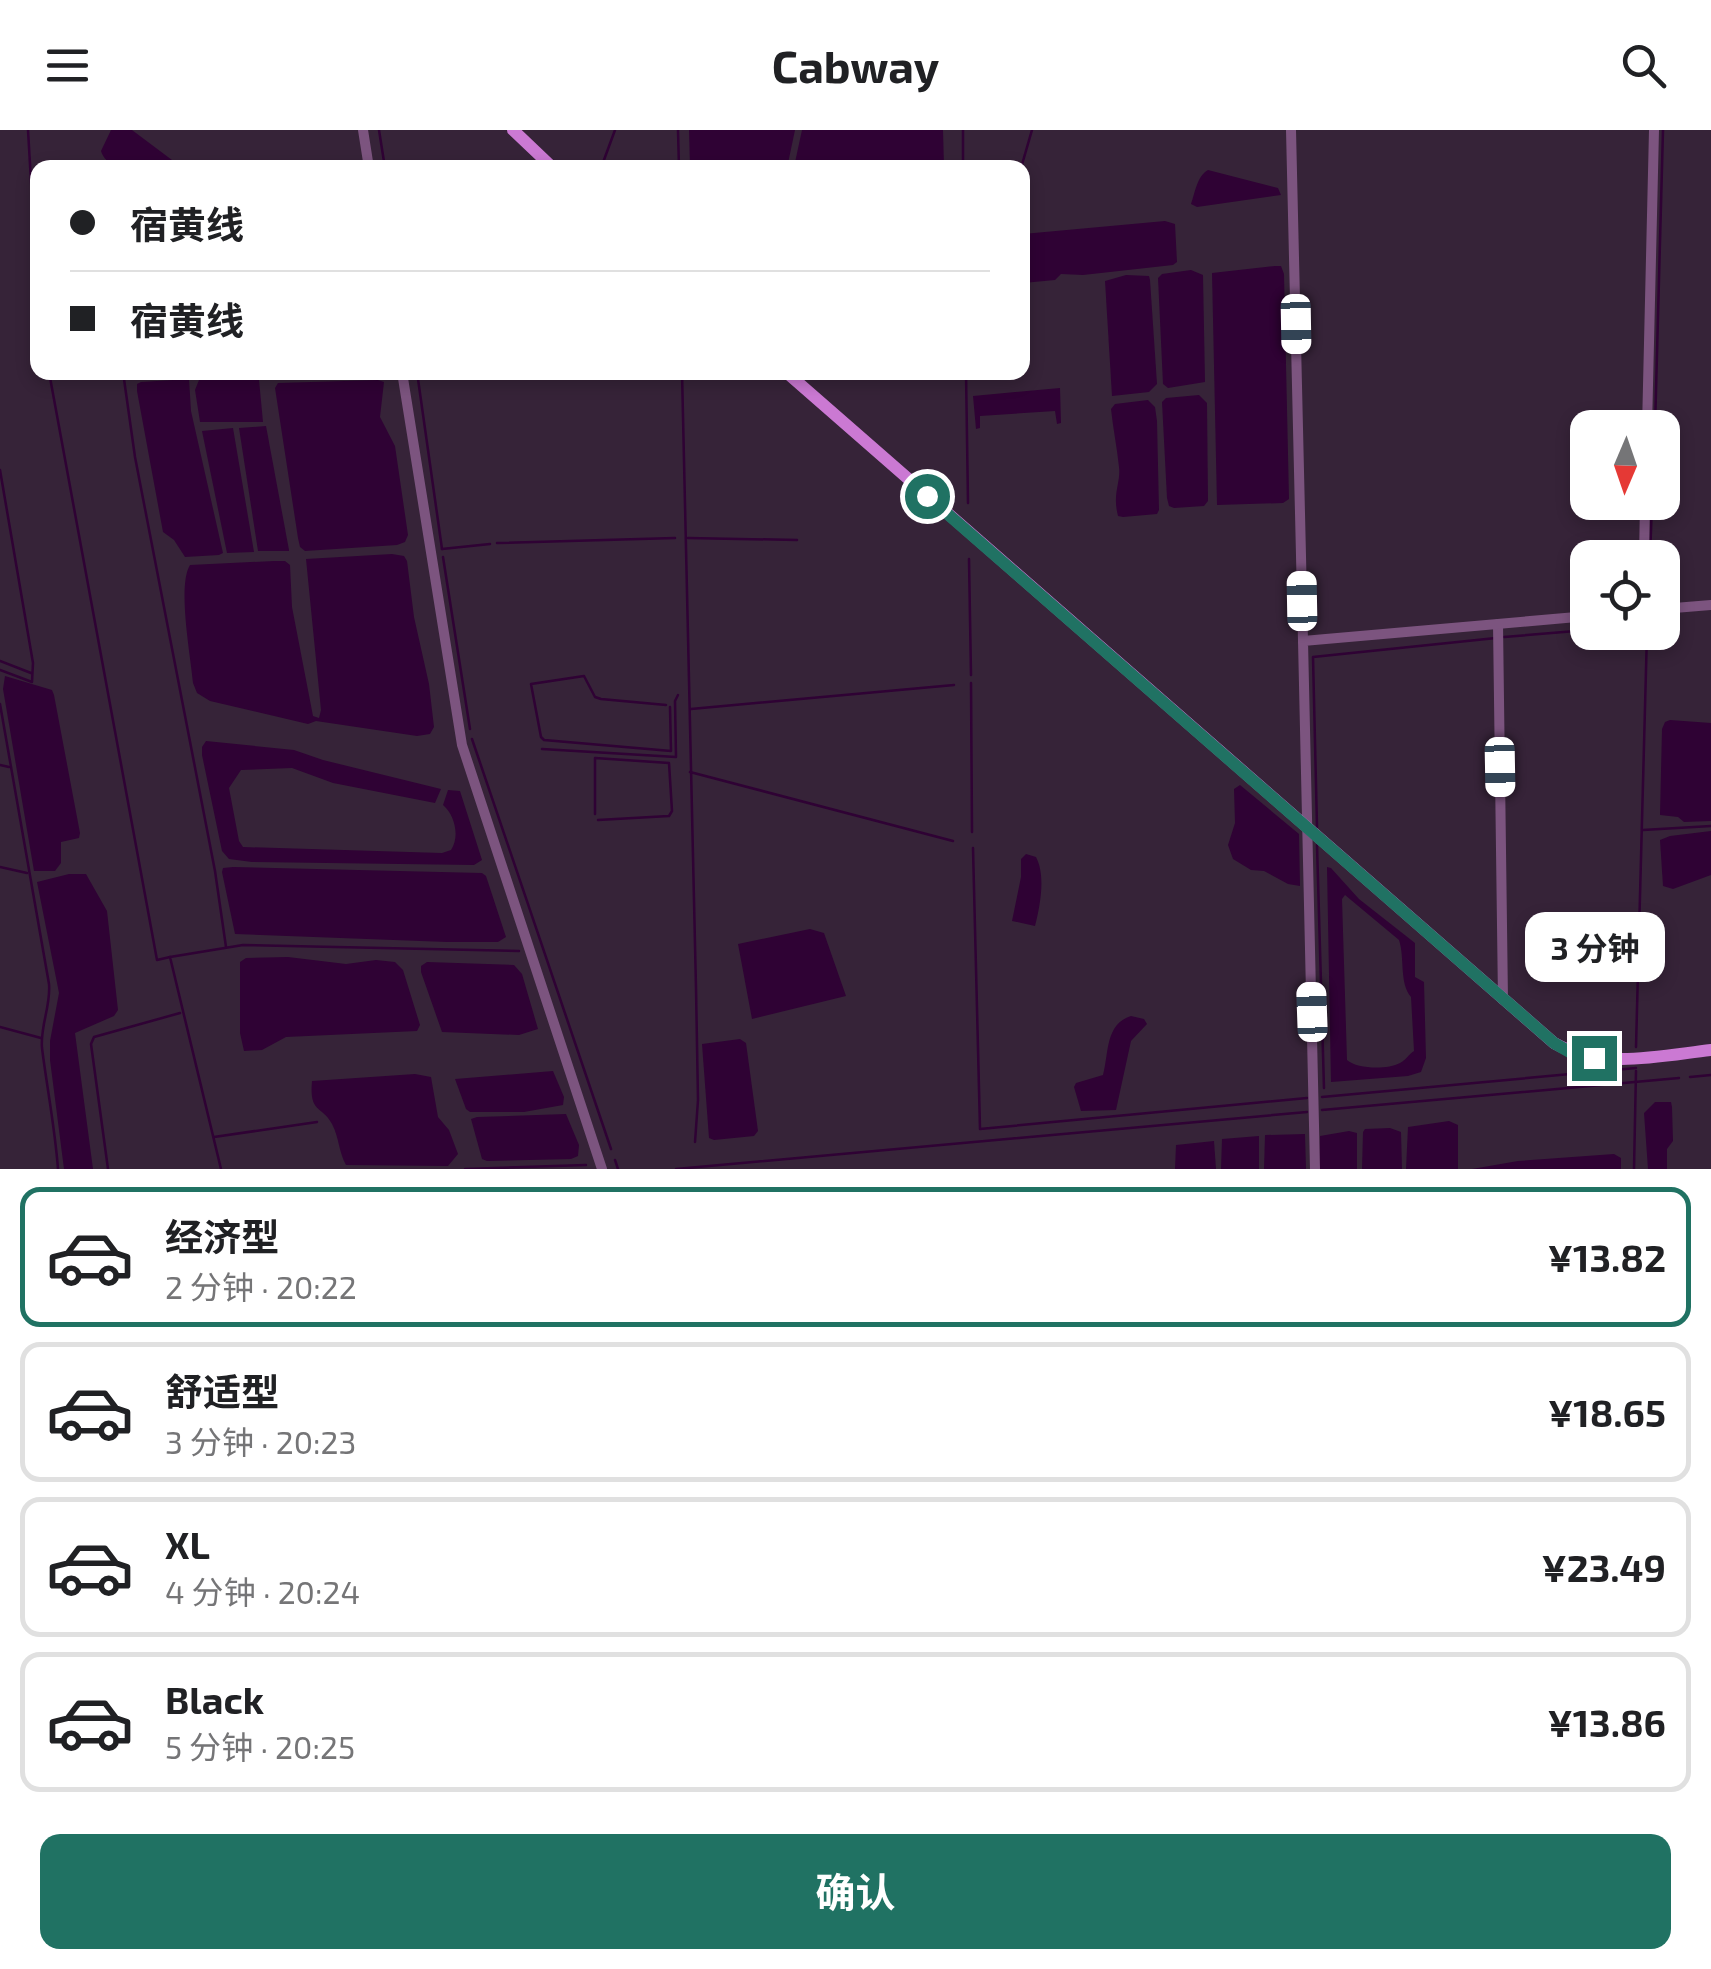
<!DOCTYPE html>
<html lang="zh">
<head>
<meta charset="utf-8">
<style>
  :root { --surface:#fff; --page:#f2f2f2; --text:#202124; --muted:#757577; --line:#e0e0e0; --accent:#207263 }
  body { margin:0; font-family:"Exo 2","Noto Sans SC",sans-serif; background:var(--page); color:var(--text); height:100vh; display:flex; flex-direction:column; font-size:38px; white-space:nowrap }
  * { box-sizing:border-box; margin:0 }
  p { font-size:32px; color:var(--muted) }
  .icon { flex:none; width:55px; height:55px; fill:none; stroke:currentColor; stroke-width:2; stroke-linecap:round; stroke-linejoin:round }
  .map { position:relative; height:1039px; overflow:hidden }
  .sheet { display:flex; flex-direction:column; background:var(--surface); flex:1 }
  .sheet>* { flex:none }
  .top-card { position:absolute; left:30px; top:30px; width:1000px; height:220px; border-radius:20px; box-shadow:0 5px 15px #0003; display:grid; align-content:center; height:220px; padding:0 40px; background:var(--surface) }
  .needle { width:65px; rotate:182deg }
  .fabs { position:absolute; left:1570px; top:280px; display:grid; gap:20px }
  .fabs a { display:grid; place-items:center; width:110px; height:110px; border-radius:20px; background:var(--surface); box-shadow:0 5px 15px #0003; font-size:50px }
  .end { position:absolute; width:45px; height:45px; margin:-22px; border:12px solid #207263; background:#fff; box-shadow:0 0 0 5px #fff }
  .from { border-radius:50% }
  .bubble { position:absolute; height:70px; border-radius:20px; background:var(--surface); box-shadow:0 5px 15px #0003; font-size:32px; font-weight:700; line-height:70px; text-align:center }
  .car { position:absolute; width:30px; height:60px; margin:-30px -15px; border-radius:12px; box-shadow:0 0 8px 2px #0007; background:linear-gradient(#fff 24%,#345 0 40%,#fff 0 76%,#345 0 86%,#fff 0) }
  .top-card b { display:flex; align-items:center; gap:35px; height:95px; font-size:38px }
  .top-card b+b { border-top:2px solid var(--line) }
  .top-card i { width:25px; height:25px; background:var(--text) }
  ul { padding:18px 0 0; list-style:none }
  li { display:flex; align-items:center; gap:30px; height:140px; margin:0 20px 15px; padding:0 20px; border:5px solid var(--line); border-radius:20px }
  li div { flex:1 }
  li b { display:block; font-size:38px }
  li em { font-style:normal; font-weight:700 }
  li.current { border-color:var(--accent) }
  li>.icon { width:90px; height:90px; stroke-width:1.5 }
  .primary-button { display:flex; gap:20px; margin-top:auto; padding:20px 40px }
  .primary-button a { flex:1; height:115px; border-radius:20px; background:var(--accent); color:#fff; font-size:40px; font-weight:700; line-height:115px; text-align:center }
  header { display:flex; justify-content:space-between; align-items:center; height:130px; padding:0 40px; background:var(--surface); font-size:45px; font-weight:700 }
  .map>svg:first-child { display:block }
</style>
</head>
<body>
<header><svg class="icon" aria-label="menu" viewBox="0 0 24 24"><path d="M4 6h16M4 12h16M4 18h16"/></svg>Cabway<svg class="icon" aria-label="search" viewBox="0 0 24 24"><circle cx="10" cy="10" r="6"/><path d="M15 15l6 6"/></svg></header>
<div class="map">
<svg width="1711" height="1039" viewBox="0 0 1711 1039">
  <rect width="100%" height="100%" fill="#362338"/>
  <g fill="#2f0234" fill-rule="evenodd">
    <path d="M111 0H132L172 30 171 37C149 38 109 46 101 21Z"/>
    <polygon points="689,0 795,0 787,38 690,37"/>
    <polygon points="802,0 943,0 944,37 794,37"/>
    <path d="M1208 40 1278 58 1281 65 1197 77 1191 74C1195 63 1197 46 1208 40Z"/>
    <polygon points="1165,91 1175,94 1177,132 1173,135 1083,145 1061,144 1055,150 1023,153 1023,104"/>
    <polygon points="1275,136 1281,136 1284,144 1289,369 1283,373 1217,375 1212,143"/>
    <polygon points="1191,140 1203,145 1205,252 1168,258 1163,254 1158,148 1162,144"/>
    <polygon points="1126,145 1149,146 1150,150 1157,254 1149,262 1112,266 1105,151"/>
    <polygon points="189,249 191,281 223,423 219,425 185,427 174,410 163,402 137,261 137,254 141,252"/>
    <polygon points="199,250 259,250 263,292 200,292 195,260"/>
    <polygon points="378,250 384,252 380,287 395,316 408,405 405,412 397,415 305,421 300,417 298,408 275,258 278,253"/>
    <polygon points="1060,258 1061,293 1057,294 1055,281 980,286 980,298 976,299 973,266"/>
    <polygon points="1199,265 1207,273 1208,371 1204,376 1174,378 1169,376 1167,368 1162,272 1166,268"/>
    <path d="M1148 270 1155 277 1157 291 1159 380 1157 384 1123 387 1118 386C1112 363 1121 353 1119 337 1117 318 1113 298 1111 279L1115 274Z"/>
    <polygon points="266,296 289,420 289,421 258,421 239,298"/>
    <polygon points="233,298 254,422 227,423 202,301"/>
    <path d="M392 424 404 426 407 431 414 487 429 554 434 597 430 604 417 606 316 591 308 594 210 571 197 563 193 553C191 527 177 456 190 435L274 431H285L290 435 292 477 313 586 319 588 321 580 306 429Z"/>
    <polygon points="5,546 52,560 54,565 80,703 79,708 61,712 61,733 55,741 34,741 3,559"/>
    <polygon points="1670,590 1711,593 1711,691 1684,692 1678,687 1660,685 1662,599 1665,592"/>
    <path d="M206 611 294 620 323 630 441 659 435 673 333 653 292 638 241 640 229 658 239 711 243 717 442 723 451 720C460 707 455 685 443 675L448 660 460 661 482 730 474 735 252 732 229 729 222 721 202 625V617Z"/>
    <polygon points="1240,655 1299,704 1300,756 1288,754 1264,741 1251,740 1233,729 1228,715 1235,693 1234,659"/>
    <polygon points="1711,701 1711,745 1673,759 1663,756 1660,710 1670,706"/>
    <path d="M1026 724 1036 727C1046 746 1040 776 1035 796L1012 791 1021 747V729Z"/>
    <polygon points="233,737 482,743 486,746 506,807 498,812 447,812 235,804 222,742 223,738"/>
    <path d="M1327 737 1331 738 1359 769 1415 813V847L1424 852 1426 928 1421 942 1408 946 1331 952ZM1345 765 1399 810C1405 828 1399 853 1411 867L1414 921C1409 924 1406 930 1400 933 1387 940 1357 939 1347 930L1342 769Z"/>
    <polygon points="69,744 86,744 107,781 118,880 114,886 75,903 93,1039 64,1039 50,930 50,911 59,863 37,752"/>
    <polygon points="810,799 824,803 846,866 752,889 738,814"/>
    <polygon points="288,827 346,834 376,830 395,832 403,840 420,895 417,901 286,907 262,920 244,921 240,903 240,832 246,828"/>
    <polygon points="427,832 514,835 522,844 538,899 519,905 442,902 421,842 421,836"/>
    <path d="M1131 886 1144 889 1147 894 1131 911 1116 980 1081 981 1074 957 1076 953 1103 945C1109 923 1105 894 1131 886Z"/>
    <polygon points="740,909 746,913 758,1001 754,1006 714,1010 709,1008 702,914"/>
    <polygon points="553,941 564,967 563,975 524,982 470,982 466,979 455,949"/>
    <path d="M415 944 431 947 438 987 449 1000 458 1024 448 1036 346 1035C339 1023 339 1007 332 994 322 975 309 984 312 951Z"/>
    <polygon points="1655,972 1671,972 1672,977 1673,1011 1667,1019 1667,1039 1648,1039 1644,983"/>
    <polygon points="566,984 579,1015 578,1026 571,1029 487,1031 482,1029 471,989 477,987"/>
    <polygon points="1449,991 1458,995 1458,1039 1406,1039 1408,997"/>
    <polygon points="1390,998 1401,1002 1402,1039 1362,1039 1363,1002 1365,999"/>
    <polygon points="1349,1001 1357,1003 1357,1039 1319,1039 1320,1006"/>
    <polygon points="1305,1004 1306,1039 1264,1039 1265,1005"/>
    <polygon points="1259,1006 1259,1039 1221,1039 1222,1009"/>
    <polygon points="1214,1011 1216,1039 1175,1039 1176,1015"/>
    <polygon points="1614,1024 1621,1028 1621,1039 1472,1039 1518,1031"/>
  </g>
  <g fill="none" stroke-linecap="round" stroke-linejoin="round">
    <g stroke="#2f0234" stroke-width="2.5">
      <polyline points="28,0 38,171"/>
      <polyline points="379,0 385,38"/>
      <polyline points="678,0 679,38"/>
      <polyline points="963,0 963,38"/>
      <polyline points="601,38 615,0"/>
      <polyline points="1021,38 1032,0"/>
      <polyline points="49,242 157,830 170,827"/>
      <polyline points="123,242 135,327 215,741 226,817"/>
      <polyline points="417,242 442,419"/>
      <polyline points="682,242 696,858 698,970 695,1012"/>
      <polyline points="966,242 968,373"/>
      <polyline points="1655,298 1663,0"/>
      <polyline points="0,340 33,533 32,552 0,540"/>
      <polyline points="688,408 797,410"/>
      <polyline points="497,413 675,408"/>
      <polyline points="442,419 490,414"/>
      <polyline points="443,427 470,599"/>
      <polyline points="1650,428 1652,372"/>
      <polyline points="969,429 971,545"/>
      <polyline points="1504,507 1588,500"/>
      <polyline points="0,531 31,543"/>
      <polyline points="971,553 972,702"/>
      <path d="M0 574 49 854C51 876 40 896 42 918 47 958 55 998 58 1039"/>
      <polyline points="666,575 601,569 595,567 584,546 531,554 541,607 544,610 671,621 670,577"/>
      <polyline points="691,579 954,555"/>
      <polyline points="472,609 611,1019"/>
      <polyline points="542,619 676,627 675,571 678,565"/>
      <polyline points="0,635 9,637"/>
      <polyline points="690,642 953,711"/>
      <polyline points="595,684 595,628 669,633 672,681 669,686 598,690"/>
      <polyline points="1317,697 1313,527 1496,508"/>
      <polyline points="1643,700 1711,696"/>
      <polyline points="1317,715 1324,958"/>
      <polyline points="973,718 980,999 1307,968"/>
      <polyline points="0,737 27,743"/>
      <polyline points="0,897 41,908"/>
      <polyline points="1636,917 1647,502"/>
      <polyline points="1690,947 1711,945"/>
      <polyline points="1322,967 1636,938"/>
      <polyline points="1322,980 1679,948"/>
      <polyline points="214,1007 317,992"/>
      <polyline points="615,1030 618,1039"/>
      <polyline points="108,1039 91,914 94,907 180,883"/>
      <polyline points="221,1039 170,827 243,815 519,821"/>
      <polyline points="465,1039 586,1035"/>
      <polyline points="676,1039 1307,982"/>
      <polyline points="1634,1039 1636,941"/>
    </g>
    <g stroke="#7c547f" stroke-width="10">
      <polyline points="363,0 369,38"/>
      <polyline points="1291,0 1303,511"/>
      <polyline points="402,242 462,615 602,1039"/>
      <polyline points="1647,298 1654,0"/>
      <polyline points="1644,428 1645,372"/>
      <polyline points="1662,479 1711,475"/>
      <polyline points="1498,494 1503,870"/>
      <polyline points="1315,1039 1303,511 1588,486"/>
    </g>
    <g stroke="#cb79d3" stroke-width="12">
      <polyline points="513,0 553,38"/>
      <path d="M786 242 1554 913C1601 940 1659 926 1711 920"/>
    </g>
  </g>
  <g fill="none" stroke-linecap="round" stroke-linejoin="round">
    <polyline stroke="#207263" stroke-width="12" points="927,366 1554,913 1575,925 1594,928"/>
  </g>
</svg>
<div class="fabs">
<a><svg class="needle" viewBox="-14 -14 28 28"><path d="M0-13l5 13h-10z" fill="#e53935"/><path d="M0 13l5-13h-10z" fill="#757577"/></svg></a>
<a><svg class="icon" aria-label="locate" viewBox="0 0 24 24"><circle cx="12" cy="12" r="6"/><path d="M12 2v4M12 18v4M2 12h4M18 12h4"/></svg></a>
</div>
<i class="end from" style="left:927px;top:366px"></i>
<i class="end" style="left:1594px;top:928px"></i>
<div class="bubble" style="left:1525px;top:782px;width:140px">3 分钟</div>
<i class="car" style="left:1296px;top:194px;rotate:179deg"></i>
<i class="car" style="left:1302px;top:471px;rotate:359deg"></i>
<i class="car" style="left:1500px;top:637px;rotate:179deg"></i>
<i class="car" style="left:1312px;top:882px;rotate:358deg"></i>
<div class="top-card">
<b><i class="from"></i>宿黄线</b>
<b><i></i>宿黄线</b>
</div>
</div>
<section class="sheet">
<ul>
<li class="current"><svg class="icon" aria-label="car" viewBox="0 0 24 24"><path d="M5 17H2v-5l4-1 3-4h7l3 4 3 1v5h-3M9 17h6M6 11h13"/><circle cx="7" cy="17" r="2"/><circle cx="17" cy="17" r="2"/></svg><div><b>经济型</b><p>2 分钟 · 20:22</p></div><em>¥13.82</em></li>
<li><svg class="icon" aria-label="car" viewBox="0 0 24 24"><path d="M5 17H2v-5l4-1 3-4h7l3 4 3 1v5h-3M9 17h6M6 11h13"/><circle cx="7" cy="17" r="2"/><circle cx="17" cy="17" r="2"/></svg><div><b>舒适型</b><p>3 分钟 · 20:23</p></div><em>¥18.65</em></li>
<li><svg class="icon" aria-label="car" viewBox="0 0 24 24"><path d="M5 17H2v-5l4-1 3-4h7l3 4 3 1v5h-3M9 17h6M6 11h13"/><circle cx="7" cy="17" r="2"/><circle cx="17" cy="17" r="2"/></svg><div><b>XL</b><p>4 分钟 · 20:24</p></div><em>¥23.49</em></li>
<li><svg class="icon" aria-label="car" viewBox="0 0 24 24"><path d="M5 17H2v-5l4-1 3-4h7l3 4 3 1v5h-3M9 17h6M6 11h13"/><circle cx="7" cy="17" r="2"/><circle cx="17" cy="17" r="2"/></svg><div><b>Black</b><p>5 分钟 · 20:25</p></div><em>¥13.86</em></li>
</ul>
<div class="primary-button"><a>确认</a></div>
</section>
</body>
</html>
